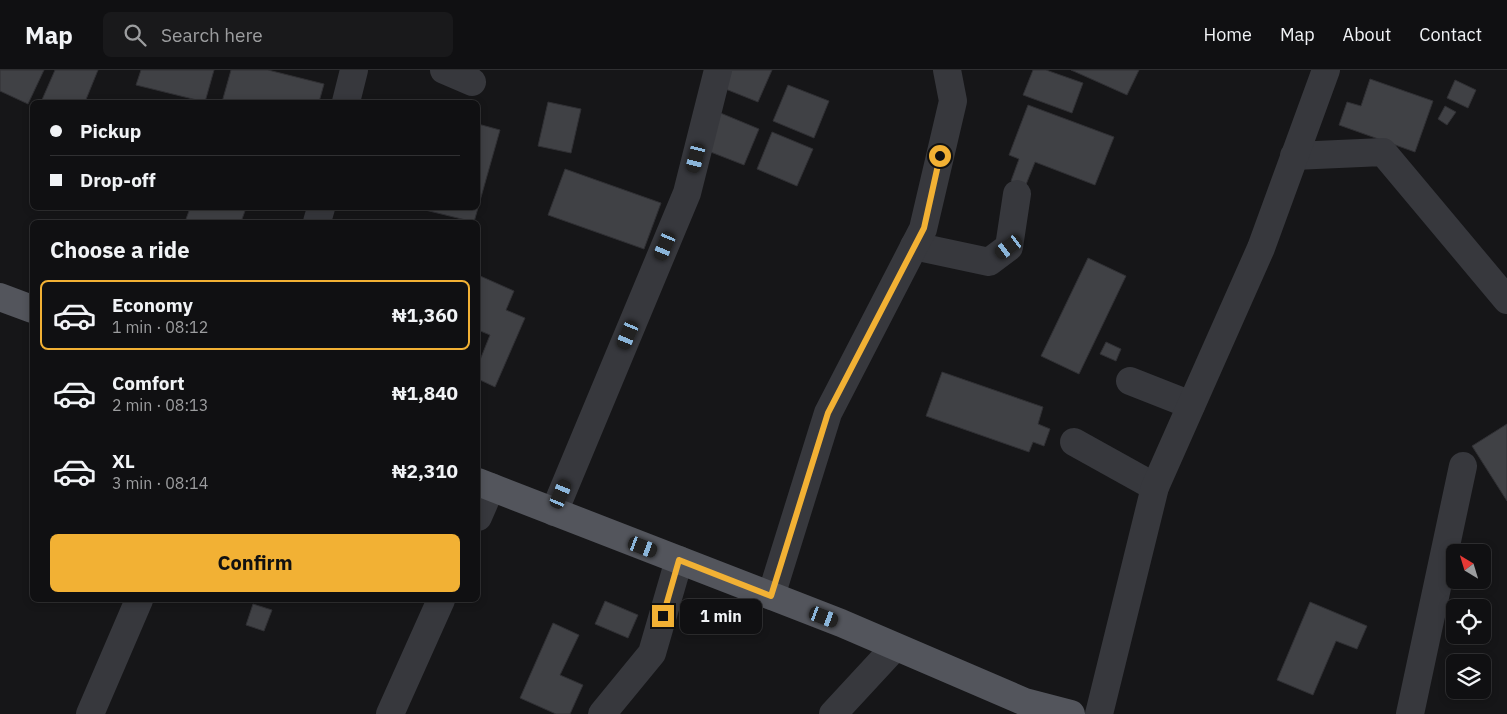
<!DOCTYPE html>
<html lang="en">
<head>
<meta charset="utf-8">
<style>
  :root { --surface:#101012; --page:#19191b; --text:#f1f3f6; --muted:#9c9d9f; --line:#303032; --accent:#f2b134 }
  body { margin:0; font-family:"IBM Plex Sans",sans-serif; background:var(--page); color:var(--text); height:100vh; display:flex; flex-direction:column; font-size:19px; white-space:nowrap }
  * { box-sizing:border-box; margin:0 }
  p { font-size:16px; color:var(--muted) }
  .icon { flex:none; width:28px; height:28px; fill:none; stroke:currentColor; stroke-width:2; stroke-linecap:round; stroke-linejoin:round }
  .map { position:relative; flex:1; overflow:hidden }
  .drawer { position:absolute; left:30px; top:150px; width:450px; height:382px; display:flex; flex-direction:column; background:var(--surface); border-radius:8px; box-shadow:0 2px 8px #0003,0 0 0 1px var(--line) }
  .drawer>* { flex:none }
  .banner { position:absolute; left:30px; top:30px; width:450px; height:110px; border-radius:8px; box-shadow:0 2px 8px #0003,0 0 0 1px var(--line); display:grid; align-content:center; height:110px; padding:0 20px; background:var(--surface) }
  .needle { width:32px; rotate:322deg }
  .buttons { position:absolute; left:1446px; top:474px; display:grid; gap:10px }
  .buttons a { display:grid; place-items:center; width:45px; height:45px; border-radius:8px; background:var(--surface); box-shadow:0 2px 8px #0003,0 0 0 1px var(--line); font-size:25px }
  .end { position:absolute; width:22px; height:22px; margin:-11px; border:6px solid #f2b134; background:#111; box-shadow:0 0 0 2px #111 }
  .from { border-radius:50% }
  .bubble { position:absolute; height:35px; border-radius:8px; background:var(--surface); box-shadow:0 2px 8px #0003,0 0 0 1px var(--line); font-size:16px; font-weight:700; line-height:35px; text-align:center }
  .car { position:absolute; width:15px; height:30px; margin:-15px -8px; border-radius:6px; box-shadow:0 0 4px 1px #0007; background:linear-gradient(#222 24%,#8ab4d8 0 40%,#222 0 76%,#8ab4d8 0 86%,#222 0) }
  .banner b { display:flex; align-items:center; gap:18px; height:48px; font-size:19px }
  .banner b+b { border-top:1px solid var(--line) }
  .banner i { width:12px; height:12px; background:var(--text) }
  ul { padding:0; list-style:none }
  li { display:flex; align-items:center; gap:15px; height:70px; margin:0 10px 8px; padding:0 10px; border:2px solid transparent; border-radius:8px }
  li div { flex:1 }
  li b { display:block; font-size:19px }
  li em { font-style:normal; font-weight:700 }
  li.active { border-color:var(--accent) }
  li>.icon { width:45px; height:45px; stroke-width:1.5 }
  h2 { padding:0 20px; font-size:22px; line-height:60px }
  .button { display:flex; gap:10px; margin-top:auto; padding:10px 20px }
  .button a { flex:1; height:58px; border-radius:8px; background:var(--accent); color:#111; font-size:20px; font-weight:700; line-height:58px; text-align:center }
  header { display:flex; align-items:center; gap:30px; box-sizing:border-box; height:70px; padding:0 25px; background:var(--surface); border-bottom:1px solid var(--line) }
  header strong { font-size:24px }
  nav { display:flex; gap:28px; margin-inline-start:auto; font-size:18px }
  .search { width:350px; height:45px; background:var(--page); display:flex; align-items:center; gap:12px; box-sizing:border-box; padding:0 18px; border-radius:8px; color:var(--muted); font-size:19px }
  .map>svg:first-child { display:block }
</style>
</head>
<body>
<header>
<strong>Map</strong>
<div class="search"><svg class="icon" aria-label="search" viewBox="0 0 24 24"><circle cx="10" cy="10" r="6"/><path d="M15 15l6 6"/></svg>Search here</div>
<nav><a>Home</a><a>Map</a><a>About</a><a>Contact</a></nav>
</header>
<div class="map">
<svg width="1507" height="644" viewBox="0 0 1507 644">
  <rect width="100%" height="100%" fill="#161618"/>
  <g fill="#404145" stroke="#303034">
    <polygon points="0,0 44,0 28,34 0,21"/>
    <polygon points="55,0 98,0 85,32 41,32"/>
    <polygon points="141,0 214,0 205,32 136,15"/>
    <polygon points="231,0 268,0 324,14 319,32 222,32"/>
    <polygon points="724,0 772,0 758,32 718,16"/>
    <polygon points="1033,0 1046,0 1083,13 1072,43 1023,25"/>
    <polygon points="1071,0 1139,0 1127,25"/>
    <polygon points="1370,9 1433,31 1415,82 1339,55 1347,32 1361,36"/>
    <polygon points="1455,10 1476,20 1468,38 1447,28"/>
    <polygon points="788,15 829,31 814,68 773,51"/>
    <polygon points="548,32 581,39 571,83 538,76"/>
    <polygon points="1028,35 1114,67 1095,115 1035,92 1025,117 1011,111 1019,89 1009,85"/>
    <polygon points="1445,36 1456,42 1447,55 1438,49"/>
    <polygon points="718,42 759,59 744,95 703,79"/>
    <polygon points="478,54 500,60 474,152 421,139 422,138 478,138"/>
    <polygon points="772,62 813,79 797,116 757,99"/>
    <polygon points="565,99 661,133 644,179 548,145"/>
    <polygon points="190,138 246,138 241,152 185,152"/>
    <polygon points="1088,188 1126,206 1079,304 1041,286"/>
    <polygon points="478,205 514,221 506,240 525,248 495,317 478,309 478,295 490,265 478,260"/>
    <polygon points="1106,272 1121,279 1116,291 1100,284"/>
    <polygon points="942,302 1043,337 1038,354 1050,359 1044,376 1033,372 1029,382 926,346"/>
    <polygon points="1507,354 1507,431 1472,376"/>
    <polygon points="605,531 638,545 628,568 595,554"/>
    <polygon points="1310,532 1367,556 1357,579 1336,571 1313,625 1277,610"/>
    <polygon points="253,534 272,540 264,561 246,555"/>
    <polygon points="553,553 579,565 560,605 583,615 570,644 556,644 520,628"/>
  </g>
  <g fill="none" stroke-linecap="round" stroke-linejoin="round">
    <g stroke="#37383d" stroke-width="28">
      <polyline points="444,0 472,12"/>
      <polyline points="346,32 354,0"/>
      <polyline points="1294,86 1383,82 1507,230"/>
      <polyline points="317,152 321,138"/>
      <polyline points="914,176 989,192 1009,177 1017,124"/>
      <polyline points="1130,311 1191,335"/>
      <polyline points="1074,372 1155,417"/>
      <polyline points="554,442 687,123 718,0"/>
      <polyline points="478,447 491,417"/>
      <polyline points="771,526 828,343 923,159 953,31 947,0"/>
      <polyline points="90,644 139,530"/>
      <polyline points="390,644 441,530"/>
      <polyline points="602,644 652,583 679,490"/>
      <polyline points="833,644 895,577"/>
      <polyline points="1099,644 1155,417 1261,178 1326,0"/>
      <polyline points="1410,644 1463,396"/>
    </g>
    <g stroke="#53555c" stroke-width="28">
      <polyline points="0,227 32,239"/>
      <polyline points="478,412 841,553 1025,632 1071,644"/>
    </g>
  </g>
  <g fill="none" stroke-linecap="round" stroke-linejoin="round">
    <polyline stroke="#f2b134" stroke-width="6" points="663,546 679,490 771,526 828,343 924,158 940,86"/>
  </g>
</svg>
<div class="buttons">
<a><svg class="needle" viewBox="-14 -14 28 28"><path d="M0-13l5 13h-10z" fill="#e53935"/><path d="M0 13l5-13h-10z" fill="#9c9d9f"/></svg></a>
<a><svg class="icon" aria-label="locate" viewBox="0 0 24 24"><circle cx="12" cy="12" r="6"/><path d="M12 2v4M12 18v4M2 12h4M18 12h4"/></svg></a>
<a><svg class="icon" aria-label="layers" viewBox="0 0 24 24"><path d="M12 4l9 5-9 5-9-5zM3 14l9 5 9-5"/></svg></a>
</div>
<i class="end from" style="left:940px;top:86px"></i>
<i class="end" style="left:663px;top:546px"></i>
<div class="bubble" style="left:680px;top:529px;width:82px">1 min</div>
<i class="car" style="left:696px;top:88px;rotate:194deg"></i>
<i class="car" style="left:665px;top:176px;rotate:203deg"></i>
<i class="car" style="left:1009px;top:177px;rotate:234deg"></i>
<i class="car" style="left:628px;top:265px;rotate:203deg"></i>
<i class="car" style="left:561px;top:424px;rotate:23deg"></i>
<i class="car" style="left:643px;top:477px;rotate:111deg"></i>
<i class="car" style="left:824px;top:547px;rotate:111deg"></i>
<div class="banner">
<b><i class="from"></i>Pickup</b>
<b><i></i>Drop-off</b>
</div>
<section class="drawer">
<h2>Choose a ride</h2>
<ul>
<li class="active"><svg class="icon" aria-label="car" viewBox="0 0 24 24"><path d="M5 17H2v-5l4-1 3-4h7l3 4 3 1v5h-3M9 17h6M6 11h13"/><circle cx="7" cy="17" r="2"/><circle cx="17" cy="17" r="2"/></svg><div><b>Economy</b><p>1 min · 08:12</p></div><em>₦1,360</em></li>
<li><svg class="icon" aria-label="car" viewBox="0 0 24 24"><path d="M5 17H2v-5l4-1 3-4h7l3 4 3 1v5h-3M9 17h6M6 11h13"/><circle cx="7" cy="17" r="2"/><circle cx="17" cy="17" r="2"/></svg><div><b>Comfort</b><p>2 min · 08:13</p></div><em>₦1,840</em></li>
<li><svg class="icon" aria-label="car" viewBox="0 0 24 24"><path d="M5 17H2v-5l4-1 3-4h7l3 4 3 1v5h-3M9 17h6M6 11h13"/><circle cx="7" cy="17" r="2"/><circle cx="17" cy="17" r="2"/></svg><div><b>XL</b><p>3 min · 08:14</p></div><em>₦2,310</em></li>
</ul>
<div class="button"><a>Confirm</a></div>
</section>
</div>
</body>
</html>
